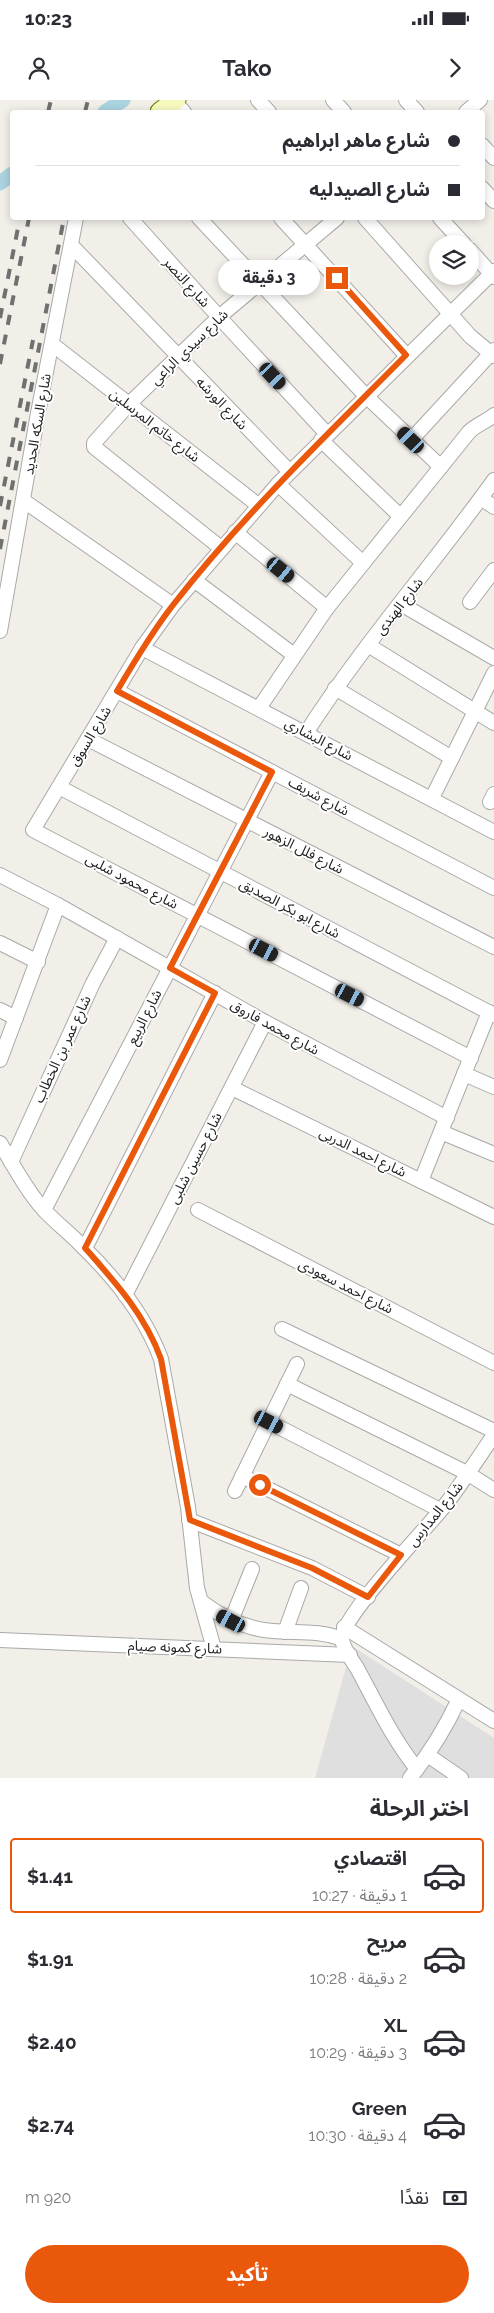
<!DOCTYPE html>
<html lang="ar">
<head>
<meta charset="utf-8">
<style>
  :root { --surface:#fff; --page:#f7f7f7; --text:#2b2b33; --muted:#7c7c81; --line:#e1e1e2; --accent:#ea580c }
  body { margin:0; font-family:Raleway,"Noto Sans Arabic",sans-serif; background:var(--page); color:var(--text); direction:rtl; height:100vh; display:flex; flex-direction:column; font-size:19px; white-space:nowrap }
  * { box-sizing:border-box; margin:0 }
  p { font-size:16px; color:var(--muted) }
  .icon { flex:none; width:28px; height:28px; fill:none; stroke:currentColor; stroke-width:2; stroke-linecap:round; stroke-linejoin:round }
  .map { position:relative; height:1678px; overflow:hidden; direction:ltr }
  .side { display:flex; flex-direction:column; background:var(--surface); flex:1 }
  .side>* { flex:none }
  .banner { position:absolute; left:10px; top:10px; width:475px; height:110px; border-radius:5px; box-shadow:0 2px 8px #0003; direction:rtl; display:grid; align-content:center; height:110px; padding:0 25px; background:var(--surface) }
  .controls { position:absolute; left:429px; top:135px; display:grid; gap:10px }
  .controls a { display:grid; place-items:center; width:50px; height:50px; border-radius:50%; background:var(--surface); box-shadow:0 2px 8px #0003; font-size:25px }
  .end { position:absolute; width:22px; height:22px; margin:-11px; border:6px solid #ea580c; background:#fff; box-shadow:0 0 0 2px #fff }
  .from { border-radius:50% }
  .bubble { position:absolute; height:35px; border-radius:18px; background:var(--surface); box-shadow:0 2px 8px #0003; font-size:16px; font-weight:700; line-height:35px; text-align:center; direction:rtl }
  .car { position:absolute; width:15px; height:30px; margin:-15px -8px; border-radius:6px; box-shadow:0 0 4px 1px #0007; background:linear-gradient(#222 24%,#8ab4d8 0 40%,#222 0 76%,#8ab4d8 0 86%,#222 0) }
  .banner b { display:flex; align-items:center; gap:18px; height:48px; font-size:19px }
  .banner b+b { border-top:1px solid var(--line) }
  .banner i { width:12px; height:12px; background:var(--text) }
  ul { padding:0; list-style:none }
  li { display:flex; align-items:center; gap:15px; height:75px; margin:0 10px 8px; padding:0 15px; border:2px solid transparent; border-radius:5px }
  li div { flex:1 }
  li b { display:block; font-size:19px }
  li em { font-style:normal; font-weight:700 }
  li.active { border-color:var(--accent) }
  li>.icon { width:45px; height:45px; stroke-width:1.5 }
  h2 { padding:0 25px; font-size:22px; line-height:60px }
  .pay { display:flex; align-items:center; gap:12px; height:55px; padding:0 25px; font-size:19px }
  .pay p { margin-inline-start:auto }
  .primary-button { display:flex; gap:10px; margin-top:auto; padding:10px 25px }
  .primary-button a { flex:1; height:58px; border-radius:30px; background:var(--accent); color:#fff; font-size:20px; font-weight:700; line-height:58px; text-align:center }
  .status { display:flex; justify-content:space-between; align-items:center; height:35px; padding:0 25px; background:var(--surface); direction:ltr }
  .status svg { height:14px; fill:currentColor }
  header { display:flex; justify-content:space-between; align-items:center; height:65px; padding:0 25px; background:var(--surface); font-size:22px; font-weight:700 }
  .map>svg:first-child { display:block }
</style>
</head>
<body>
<div class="status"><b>10:23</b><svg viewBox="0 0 49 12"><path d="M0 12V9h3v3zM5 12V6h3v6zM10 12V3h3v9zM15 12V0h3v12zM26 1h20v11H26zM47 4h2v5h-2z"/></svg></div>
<header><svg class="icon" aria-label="forward" viewBox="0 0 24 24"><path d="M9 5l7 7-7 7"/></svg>Tako<svg class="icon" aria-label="person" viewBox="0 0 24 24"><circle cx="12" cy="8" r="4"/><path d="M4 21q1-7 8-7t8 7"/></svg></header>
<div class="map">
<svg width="494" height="1678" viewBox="0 0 494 1678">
  <rect width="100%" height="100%" fill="#f2efe9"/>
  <polygon fill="#e0dfdf" points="352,1546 494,1638 494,1678 315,1678"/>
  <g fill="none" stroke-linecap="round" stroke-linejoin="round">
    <g stroke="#aad3df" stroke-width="15">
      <polyline points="105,12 123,0"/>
      <polyline points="0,83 12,74"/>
    </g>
    <defs>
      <g id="street">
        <polyline points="258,0 269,12"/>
        <polyline points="333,0 344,12"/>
        <polyline points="406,0 417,12"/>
        <polyline points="174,2 184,12"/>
        <polyline points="466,12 480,0"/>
        <polyline points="482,45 494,58"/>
        <polyline points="482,88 494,101"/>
        <polyline points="130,118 219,217 327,334"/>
        <polyline points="199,118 366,296 441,367"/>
        <polyline points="281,118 406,255"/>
        <polyline points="365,118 470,236 494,256"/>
        <polyline points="440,118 464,144"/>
        <polyline points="72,146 290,372"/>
        <polyline points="470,150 494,177"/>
        <polyline points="52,244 258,405"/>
        <polyline points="321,340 400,416"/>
        <polyline points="411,340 494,250"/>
        <polyline points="278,384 363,463"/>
        <polyline points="481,398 494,407"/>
        <polyline points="24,401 173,505"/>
        <polyline points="235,432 327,508"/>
        <polyline points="221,448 94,347 94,343 129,304 219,217 337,118"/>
        <polyline points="194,480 294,555"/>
        <polyline points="470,502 494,470"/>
        <polyline points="401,504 494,558"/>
        <polyline points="0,531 38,313 76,118"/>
        <polyline points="368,545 494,623"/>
        <polyline points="142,548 494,732"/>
        <polyline points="335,588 452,658"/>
        <polyline points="117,591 494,788"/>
        <path d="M259 608 327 508 469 332C477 324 486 322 494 315"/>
        <path d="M306 633C363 544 433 465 494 380"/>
        <polyline points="88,639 494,847"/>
        <polyline points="59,687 494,915"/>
        <polyline points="432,698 494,573"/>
        <polyline points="490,702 494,694"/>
        <polyline points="0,775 58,805 265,922 447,1018"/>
        <polyline points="0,843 38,862"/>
        <polyline points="0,910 16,918"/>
        <polyline points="471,958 33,730 142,548 173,505 278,384 494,171"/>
        <polyline points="0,960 58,805"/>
        <polyline points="464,974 494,987"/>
        <polyline points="232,988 494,1117"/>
        <polyline points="441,1032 494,1054"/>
        <path d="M0 1043C14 1066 26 1090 44 1110 56 1123 71 1134 83 1147 116 1179 145 1216 161 1259L188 1407 197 1488 214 1549"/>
        <polyline points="11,1062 93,883 117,838"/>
        <polyline points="421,1081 489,912"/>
        <polyline points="44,1110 272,672"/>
        <polyline points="198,1110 494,1263"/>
        <polyline points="85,1148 215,893"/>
        <polyline points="125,1195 265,922"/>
        <polyline points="282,1229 494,1331"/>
        <polyline points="287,1284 467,1373 494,1390"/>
        <polyline points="269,1322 440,1410"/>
        <polyline points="242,1376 401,1455"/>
        <polyline points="235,1391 297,1264"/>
        <polyline points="189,1420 312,1468 368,1497"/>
        <path d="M202 1502C223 1518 246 1529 273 1531 296 1533 320 1530 342 1539"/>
        <polyline points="231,1521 252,1469"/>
        <polyline points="344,1527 494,1621"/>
        <polyline points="285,1532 301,1488"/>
        <polyline points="0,1540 350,1555"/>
        <polyline points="429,1656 461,1678"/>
        <path d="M417 1669C392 1638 376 1603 357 1568 352 1560 342 1547 342 1538 342 1516 428 1427 446 1404 463 1382 478 1358 494 1335"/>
        <path d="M410 1678C430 1653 445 1629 459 1599"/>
      </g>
      <polyline id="secondary" points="160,12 176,0"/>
    </defs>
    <use href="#street" stroke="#a9a9a9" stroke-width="16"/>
    <use href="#secondary" stroke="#707d05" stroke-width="21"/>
    <use href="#street" stroke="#fff" stroke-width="14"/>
    <use href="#secondary" stroke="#f7fabf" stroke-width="19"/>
    <g stroke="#707070" stroke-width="4" stroke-dasharray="10 10" stroke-linecap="butt">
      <polyline points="48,12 51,0"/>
      <polyline points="85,12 88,0"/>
      <polyline points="0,218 20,118"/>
      <polyline points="0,264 29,118"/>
      <polyline points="0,406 33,240"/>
      <polyline points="0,449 64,118"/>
    </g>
  </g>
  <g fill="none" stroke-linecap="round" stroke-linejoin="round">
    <path stroke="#ea580c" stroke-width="6" d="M260 1385 401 1455 368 1497 312 1468 190 1420 161 1259C145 1215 116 1183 85 1148L215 893 170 868 272 672 117 591C134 562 152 532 173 505 243 415 326 336 406 255L337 178"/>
  </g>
  <g text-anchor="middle" stroke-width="4" stroke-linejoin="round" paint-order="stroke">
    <g font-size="14" fill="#222" stroke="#fff">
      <text transform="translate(187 182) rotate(48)" y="5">شارع النصر</text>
      <text transform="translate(189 247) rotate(-44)" y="5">شارع سيدي الراعي</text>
      <text transform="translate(222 303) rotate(46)" y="5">شارع الورشه</text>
      <text transform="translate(37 324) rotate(-80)" y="5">شارع السكه الحديد</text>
      <text transform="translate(155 325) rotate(38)" y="5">شارع خاتم المرسلين</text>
      <text transform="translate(399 506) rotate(-52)" y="5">شارع الهندى</text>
      <text transform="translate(90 636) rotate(-59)" y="5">شارع السوق</text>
      <text transform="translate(319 639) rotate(28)" y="5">شارع البشاري</text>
      <text transform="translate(319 696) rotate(28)" y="5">شارع شريف</text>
      <text transform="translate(304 750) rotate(27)" y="5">شارع فلل الزهور</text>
      <text transform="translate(132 781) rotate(28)" y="5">شارع محمود شلبى</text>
      <text transform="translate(290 808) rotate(28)" y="5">شارع ابو بكر الصديق</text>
      <text transform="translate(144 917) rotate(-63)" y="5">شارع الربيع</text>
      <text transform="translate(275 927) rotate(29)" y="5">شارع محمد فاروق</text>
      <text transform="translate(62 949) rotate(-65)" y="5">شارع عمر بن الخطاب</text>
      <text transform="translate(363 1052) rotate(26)" y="5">شارع احمد الدربى</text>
      <text transform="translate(195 1058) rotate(-63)" y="5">شارع حسين شلبى</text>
      <text transform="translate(346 1186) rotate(27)" y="5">شارع احمد سعودى</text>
      <text transform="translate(435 1414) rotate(-51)" y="5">شارع المدارس</text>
      <text transform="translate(175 1547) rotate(2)" y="5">شارع كمونه صيام</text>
    </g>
  </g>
</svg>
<div class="controls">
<a><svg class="icon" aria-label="layers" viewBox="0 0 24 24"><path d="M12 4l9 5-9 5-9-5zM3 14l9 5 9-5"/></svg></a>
</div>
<i class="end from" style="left:260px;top:1385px"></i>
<i class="end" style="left:337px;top:178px"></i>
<div class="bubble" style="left:218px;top:160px;width:102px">3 دقيقة</div>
<i class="car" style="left:273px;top:276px;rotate:137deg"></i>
<i class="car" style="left:411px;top:340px;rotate:314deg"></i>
<i class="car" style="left:281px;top:470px;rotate:129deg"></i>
<i class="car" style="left:264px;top:850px;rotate:117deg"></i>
<i class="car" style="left:350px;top:895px;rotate:117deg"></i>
<i class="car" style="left:269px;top:1322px;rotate:117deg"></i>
<i class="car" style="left:231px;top:1521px;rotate:298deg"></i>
<div class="banner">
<b><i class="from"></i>شارع ماهر ابراهيم</b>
<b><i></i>شارع الصيدليه</b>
</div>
</div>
<section class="side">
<h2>اختر الرحلة</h2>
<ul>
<li class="active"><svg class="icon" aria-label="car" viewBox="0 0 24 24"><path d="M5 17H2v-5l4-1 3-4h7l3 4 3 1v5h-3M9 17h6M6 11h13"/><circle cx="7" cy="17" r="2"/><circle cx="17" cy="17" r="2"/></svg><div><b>اقتصادي</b><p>1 دقيقة · 10:27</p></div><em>$1.41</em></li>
<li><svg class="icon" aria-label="car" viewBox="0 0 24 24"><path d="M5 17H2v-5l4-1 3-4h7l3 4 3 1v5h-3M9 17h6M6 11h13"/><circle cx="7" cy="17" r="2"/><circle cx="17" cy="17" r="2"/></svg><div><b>مريح</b><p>2 دقيقة · 10:28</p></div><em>$1.91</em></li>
<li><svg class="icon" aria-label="car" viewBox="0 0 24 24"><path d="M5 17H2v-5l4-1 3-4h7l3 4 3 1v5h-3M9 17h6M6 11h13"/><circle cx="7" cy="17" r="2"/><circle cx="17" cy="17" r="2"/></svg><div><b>XL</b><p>3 دقيقة · 10:29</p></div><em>$2.40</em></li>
<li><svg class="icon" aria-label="car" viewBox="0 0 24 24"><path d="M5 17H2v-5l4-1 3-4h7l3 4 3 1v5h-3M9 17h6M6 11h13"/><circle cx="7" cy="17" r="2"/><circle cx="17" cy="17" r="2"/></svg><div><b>Green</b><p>4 دقيقة · 10:30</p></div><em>$2.74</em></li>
</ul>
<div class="pay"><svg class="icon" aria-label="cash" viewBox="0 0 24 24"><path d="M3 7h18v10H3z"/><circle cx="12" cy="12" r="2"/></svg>نقدًا<p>920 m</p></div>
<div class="primary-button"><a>تأكيد</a></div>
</section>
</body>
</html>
